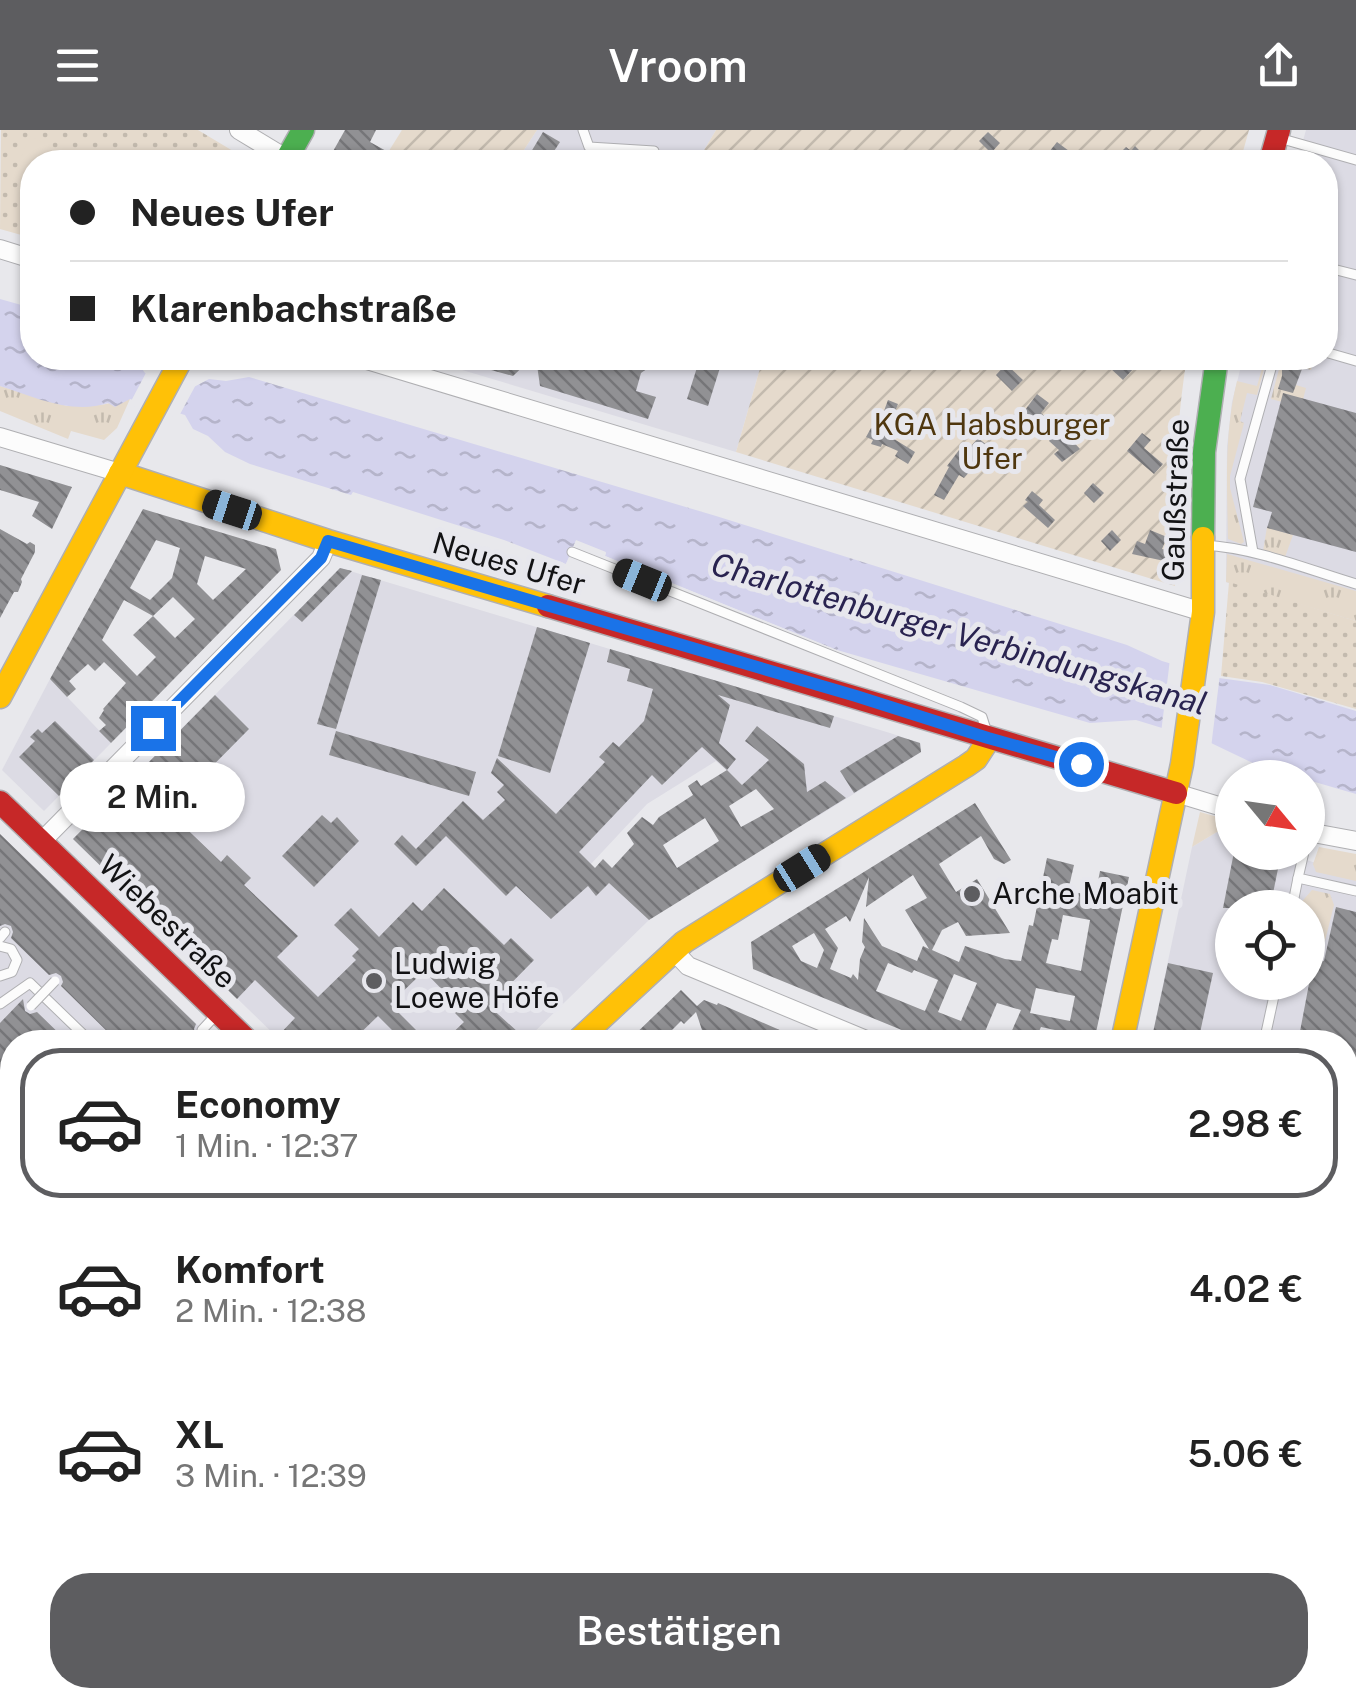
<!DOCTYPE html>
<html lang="de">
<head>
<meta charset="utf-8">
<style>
  :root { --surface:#fff; --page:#f2f2f2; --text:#222; --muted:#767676; --line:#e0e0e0; --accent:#5d5d60 }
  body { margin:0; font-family:"Public Sans",sans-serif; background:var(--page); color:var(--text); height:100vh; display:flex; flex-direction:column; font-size:38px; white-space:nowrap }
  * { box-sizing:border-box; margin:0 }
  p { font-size:32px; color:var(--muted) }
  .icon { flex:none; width:55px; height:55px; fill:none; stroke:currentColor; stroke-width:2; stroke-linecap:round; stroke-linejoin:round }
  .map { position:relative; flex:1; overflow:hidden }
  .panel { position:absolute; left:0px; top:900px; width:1358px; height:678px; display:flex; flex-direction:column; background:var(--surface); border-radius:40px 40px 0 0; box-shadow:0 2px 8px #0004 }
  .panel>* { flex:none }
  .guide { position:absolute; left:20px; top:20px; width:1318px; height:220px; border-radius:40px; box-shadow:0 2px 8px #0004; display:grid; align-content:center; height:220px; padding:0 50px; background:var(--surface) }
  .needle { width:65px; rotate:119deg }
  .fabs { position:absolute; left:1215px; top:630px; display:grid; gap:20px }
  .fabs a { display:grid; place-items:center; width:110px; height:110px; border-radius:50%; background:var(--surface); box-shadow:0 2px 8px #0004; font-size:50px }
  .end { position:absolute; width:45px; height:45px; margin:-22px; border:12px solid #1a73e8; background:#fff; box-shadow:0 0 0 5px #fff }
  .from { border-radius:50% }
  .bubble { position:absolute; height:70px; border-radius:35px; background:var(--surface); box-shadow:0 2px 8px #0004; font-size:32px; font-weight:600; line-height:70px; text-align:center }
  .car { position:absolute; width:30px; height:60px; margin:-30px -15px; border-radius:12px; box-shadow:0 0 8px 2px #0007; background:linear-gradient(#222 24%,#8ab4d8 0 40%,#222 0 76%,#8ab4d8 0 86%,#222 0) }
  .guide b { display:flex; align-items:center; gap:35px; height:95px; font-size:38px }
  .guide b+b { border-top:2px solid var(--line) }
  .guide i { width:25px; height:25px; background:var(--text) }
  ul { padding:18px 0 0; list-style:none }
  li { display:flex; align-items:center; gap:30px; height:150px; margin:0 20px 15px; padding:0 30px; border:5px solid transparent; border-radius:40px }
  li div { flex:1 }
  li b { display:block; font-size:38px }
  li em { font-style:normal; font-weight:600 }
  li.active { border-color:var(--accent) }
  li>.icon { width:90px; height:90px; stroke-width:1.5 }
  .primary-button { display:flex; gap:20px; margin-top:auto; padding:20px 50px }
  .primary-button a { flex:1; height:115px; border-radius:40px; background:var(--accent); color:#fff; font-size:40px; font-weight:600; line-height:115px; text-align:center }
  header { display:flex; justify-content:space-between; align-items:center; height:130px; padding:0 50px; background:var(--accent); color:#fff; font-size:45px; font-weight:600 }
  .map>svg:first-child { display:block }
</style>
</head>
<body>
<header><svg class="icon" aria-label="menu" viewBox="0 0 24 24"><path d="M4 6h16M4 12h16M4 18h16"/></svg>Vroom<svg class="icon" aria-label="share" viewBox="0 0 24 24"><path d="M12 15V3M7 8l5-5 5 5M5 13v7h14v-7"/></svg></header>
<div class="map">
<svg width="1356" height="1576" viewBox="0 0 1356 1576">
  <defs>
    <pattern id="grass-tufts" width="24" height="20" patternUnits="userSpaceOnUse" patternTransform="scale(2.5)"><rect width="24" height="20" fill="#e5dacc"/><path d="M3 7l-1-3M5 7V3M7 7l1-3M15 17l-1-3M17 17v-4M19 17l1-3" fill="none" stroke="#c3baae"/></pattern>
    <pattern id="park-dots" width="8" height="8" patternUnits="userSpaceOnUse" patternTransform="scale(2.5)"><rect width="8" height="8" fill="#e5dacc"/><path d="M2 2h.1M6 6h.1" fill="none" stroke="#c3baae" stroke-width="1.8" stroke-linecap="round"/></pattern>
    <pattern id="garden-furrows" width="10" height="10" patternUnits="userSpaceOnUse" patternTransform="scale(2.5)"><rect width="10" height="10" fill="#e5dacc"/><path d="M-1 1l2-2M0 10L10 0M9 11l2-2" fill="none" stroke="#c3baae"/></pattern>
    <pattern id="water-ripples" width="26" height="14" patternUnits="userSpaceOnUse" patternTransform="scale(2.5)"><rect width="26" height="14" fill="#d4d3ed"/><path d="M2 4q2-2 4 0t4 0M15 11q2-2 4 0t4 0" fill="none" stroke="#b5b4ca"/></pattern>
    <pattern id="building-back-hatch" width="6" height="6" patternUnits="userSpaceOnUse" patternTransform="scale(2.5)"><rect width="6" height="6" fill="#919194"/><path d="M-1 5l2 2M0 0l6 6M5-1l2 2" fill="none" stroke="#757578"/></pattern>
  </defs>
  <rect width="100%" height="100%" fill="#e8e8ec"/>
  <g fill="#dcdbe4" fill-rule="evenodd">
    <polygon points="537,0 716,0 697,32 516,32"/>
    <polygon points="1306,0 1356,0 1356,491 1226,452 1227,317 1232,272 1243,228 1325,228 1325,32 1297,32"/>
    <polygon points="422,228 763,228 736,322"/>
    <polygon points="340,438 890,603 920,613 921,622 812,690 779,636 749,661 716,631 647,674 590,735 649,790 524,912 282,912 73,709"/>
    <polygon points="50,549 111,613 44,681 2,640"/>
    <path d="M1217 702 1232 707V722L1283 723 1356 745V1397L1345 1434V912H1151L1192 717ZM1232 778H1308V852H1232Z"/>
    <polygon points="0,704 215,912 12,912 12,1516 0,1531"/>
    <polygon points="1356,1461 1356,1576 1321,1576 1325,1565 1345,1565 1345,1497"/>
    <polygon points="65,1565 956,1565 953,1576 56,1576"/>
    <polygon points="1013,1565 1306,1565 1302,1576 1011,1576"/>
  </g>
  <g fill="url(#grass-tufts)">
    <path d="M1265 228H1267L1257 265 1247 263 1240 291 1244 293 1230 346V358L1244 412 1241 414 1228 409C1227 356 1224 303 1237 251L1257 256Z"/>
    <polygon points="1282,228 1314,228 1311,240 1301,237 1298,232 1293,229 1285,231 1282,236 1283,244 1298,247 1296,255 1306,258 1301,277 1271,269"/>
    <polygon points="0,256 67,276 101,275 130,269 117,298 104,310 71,301 68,309 0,281"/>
    <polygon points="1267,397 1293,405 1285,427 1263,421"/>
    <polygon points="1227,424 1356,461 1356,491 1226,452"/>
    <polygon points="1200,682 1232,691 1232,707 1217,702 1192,717"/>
    <polygon points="1319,717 1356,724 1356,751 1316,742 1313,734"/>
    <polygon points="1312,760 1330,764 1334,775 1321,827 1308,825 1308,778 1297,777"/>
  </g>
  <g fill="url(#park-dots)">
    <polygon points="1,0 198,0 233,21 231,32 32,32 32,108 0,99"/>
    <polygon points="1229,452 1356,491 1356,579 1262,552 1221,546"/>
  </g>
  <g fill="url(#garden-furrows)">
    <polygon points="402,0 537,0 516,32 382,32"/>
    <polygon points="716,0 1249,0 1240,32 697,32"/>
    <path d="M763 228H1187C1174 303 1175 379 1175 456L736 322Z"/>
  </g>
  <path fill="#e5dacc" d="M31 6 75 32H32V62C5 51 21 26 31 6Z"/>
  <path fill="url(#water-ripples)" d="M0 169 32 178V228H134L145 243 192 258 209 249 226 251 249 247 716 386 1127 515 1162 531 1219 548 1270 555 1356 581V664L1308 650V648L1300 647 1257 635 1211 613 1136 590 1090 593 837 520 605 426 606 423 576 411 566 434 504 410 353 362 351 365 250 334 225 322 208 306 193 299 185 285 130 269 115 277 108 273C72 285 34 267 0 256Z"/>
  <g fill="#e8e8ec">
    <polygon points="148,239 192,253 199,249 178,288 129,275"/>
    <polygon points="576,410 606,422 605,426 881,538 835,524 603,431 600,425 579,417 571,436 566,434"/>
    <polygon points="1170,529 1220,544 1211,618 1161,603"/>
  </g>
  <g fill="url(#building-back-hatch)" fill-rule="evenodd">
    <polygon points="345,0 376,0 370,12 388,22 382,32 327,32"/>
    <polygon points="543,2 560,12 547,32 525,32"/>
    <polygon points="988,2 1000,13 991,23 979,11"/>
    <polygon points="1057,12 1069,21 1060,32 1041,32"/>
    <polygon points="1135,16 1144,25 1140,30 1143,32 1120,32 1123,30 1118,25 1126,17 1131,21"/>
    <polygon points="456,228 532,228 513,246 455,230"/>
    <polygon points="536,228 662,228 641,243 636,261 656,267 648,289 540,256"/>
    <polygon points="700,228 723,228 708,276 687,269"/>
    <polygon points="1118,228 1122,228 1134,238 1123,250 1109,237"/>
    <polygon points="1290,229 1298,232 1302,239 1293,263 1278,259 1282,246 1282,236"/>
    <polygon points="1006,234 1023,250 1012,261 996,245"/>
    <polygon points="1283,263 1356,283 1356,422 1267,398 1272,382 1253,377"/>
    <polygon points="1037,264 1049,273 1041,283 1059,298 1063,293 1073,302 1069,307 1080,319 1062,332 1054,324 1059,320 1049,311 1051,308 1022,284"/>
    <polygon points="888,270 898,274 886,304 915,322 908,334 895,326 898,321 882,314 881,317 871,314 873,310 866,307 871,298 877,300"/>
    <polygon points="1142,303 1151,310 1144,318 1163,334 1154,344 1127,321"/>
    <polygon points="978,308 987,315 973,331 976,333 972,339 964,348 959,345 944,370 934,365 949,337 947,336 959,320 964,324"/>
    <polygon points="0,335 72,357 52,399 32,386 39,372 0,360"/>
    <polygon points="1093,353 1104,363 1094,373 1084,363"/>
    <polygon points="1032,361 1043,370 1039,375 1055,390 1048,398 1023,376 1028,372 1025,370"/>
    <path d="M143 379 276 419 281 440 111 613 99 601 106 595 99 588 104 580 103 579 126 553 104 532 95 541 88 534 69 551 76 559 67 567 50 549ZM156 410 180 418 172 448 150 470 130 458ZM205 426 246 439 213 470 197 454ZM173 467 195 489 175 508 153 486ZM124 470 153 486 133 505 156 527 137 546 102 510Z"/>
    <polygon points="0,399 27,414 30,412 35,415 35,422 21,449 22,452 18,462 14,462 0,488"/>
    <polygon points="1112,400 1121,410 1110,421 1101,411"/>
    <polygon points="1150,400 1167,407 1162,419 1170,421 1169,432 1132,424 1137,411 1145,414"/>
    <polygon points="340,438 352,441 302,492 294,485"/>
    <polygon points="362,445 381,450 336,599 317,594"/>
    <polygon points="537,497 590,513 550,643 498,626"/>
    <path d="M610 519 834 586 830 598 718 565 730 575 719 613 736 629 727 640 702 617 662 655 652 645 579 722 595 738 603 729 612 738 634 714 627 703 642 687 653 695 659 687 693 665 688 656 697 650 701 656 727 640 742 655 769 630 745 611 757 596 804 634 807 662 825 651 846 668 649 790 609 753 596 766 588 756 551 789 516 756 506 766 446 706 416 736 394 714 402 705 416 719 463 671 483 690 505 670 497 662 504 655 491 643 497 628 556 684 605 632 599 627 613 612 619 617 644 591 653 559 627 551 630 539 607 532ZM756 659 774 679 741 697 729 676ZM705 688 719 711 677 738 663 715Z"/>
    <polygon points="215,565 249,599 168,681 221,732 227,725 251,748 244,755 298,806 277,827 318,867 356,830 352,826 359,819 334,795 351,778 379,807 413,772 422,781 444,758 504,815 511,808 534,830 489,876 529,912 443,912 464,892 455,883 460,878 424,841 390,874 428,912 404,912 378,886 351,912 282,912 277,907 295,888 284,878 255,850 237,869 73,709"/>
    <polygon points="55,591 94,630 59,666 19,627 35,611 30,607 38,599 42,603"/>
    <polygon points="336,601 476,642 469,666 329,625"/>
    <polygon points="898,606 920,613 921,622 854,663 840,641"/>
    <path d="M975 673 1011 730 1004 734 994 729 981 706 939 734 956 762 977 749 1010 803 966 806 958 792 942 800 932 820 959 832 965 816 1005 829 1021 831 1029 795 1033 796 1047 728 1074 735 1068 761 1095 766 1100 741 1129 747 1094 912H1067L1069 903 1041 897 1034 912H1007L1021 880 997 873 984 904 1004 912H931L753 839 751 812ZM913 745 927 768 905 780 929 819 923 816 917 831 882 816 864 788 862 812 865 817 860 829 858 850 853 844 851 848 830 839 838 818 825 799 846 786 850 792 869 747 866 777ZM1063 785 1090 790 1081 841 1046 833 1052 809 1058 810ZM814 803 824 820 817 838 801 831 792 816ZM888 833 912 843 914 840 938 850 925 881 876 861ZM954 844 977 853 961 891 938 882ZM1036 858 1075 866 1070 891 1030 883Z"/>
    <polygon points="322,685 331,693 337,687 359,711 314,757 282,726"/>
    <polygon points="0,704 196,894 194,899 196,905 201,908 208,906 215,912 118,912 61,856 63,852 61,846 56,843 49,845 11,808 13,802 11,796 5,794 0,796"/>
    <polygon points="1234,722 1249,722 1280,729 1270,778 1223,778"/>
    <polygon points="1336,777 1356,782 1356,1181 1345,1179 1345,912 1298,912 1312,838 1319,830 1324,831"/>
    <polygon points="1168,833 1213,843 1198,912 1151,912"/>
    <polygon points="681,860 697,876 704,870 717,875 718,873 807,912 706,912 696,882 684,894 681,891 660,912 627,912"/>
    <polygon points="23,869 25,881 30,884 37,882 68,912 12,912 12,962 0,949 0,893"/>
    <polygon points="12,977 12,1082 0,1095 0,990"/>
    <polygon points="0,1291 12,1302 12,1507 0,1520 0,1421 8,1412 0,1404"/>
    <polygon points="1345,1346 1356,1350 1356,1375 1348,1402 1345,1402"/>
    <polygon points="73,1565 113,1565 104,1576 65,1576"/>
    <polygon points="185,1565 369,1565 389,1576 179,1576"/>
    <polygon points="440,1565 687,1565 682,1576 458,1576"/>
    <polygon points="721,1565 775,1565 793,1576 714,1576"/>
    <polygon points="824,1565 895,1565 893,1576 822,1576"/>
    <polygon points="1015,1565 1057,1565 1054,1576 1013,1576"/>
    <polygon points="1093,1565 1220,1565 1218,1576 1091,1576"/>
    <polygon points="1284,1565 1306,1565 1302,1576 1280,1576"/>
  </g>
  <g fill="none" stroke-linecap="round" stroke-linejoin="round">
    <defs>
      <g id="lane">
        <polyline points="583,0 589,17 654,21"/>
        <polyline points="1279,8 1356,30"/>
        <polyline points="1325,137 1356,145"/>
        <polyline points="1325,222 1356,231"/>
        <path d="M1204 415C1256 418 1306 439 1356 454"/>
        <polyline points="572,422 961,577 982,587 988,606"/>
        <polyline points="1253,422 1240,349 1274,228"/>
        <polyline points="1304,722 1298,748 1356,761"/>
        <polyline points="1292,778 1298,748"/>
        <polyline points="0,808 5,802"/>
        <polyline points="0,816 11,819 17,830 12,842 0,846"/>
        <polyline points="0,874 30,853 91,912"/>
        <polyline points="202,900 216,885"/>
        <polyline points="1264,912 1277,852"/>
        <polyline points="0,1110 12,1097"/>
        <polyline points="1345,1187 1356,1189"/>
        <polyline points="1345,1216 1356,1219"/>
        <polyline points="1,1271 12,1281"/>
        <polyline points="1345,1296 1356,1246"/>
        <polyline points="417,1565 436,1576"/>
        <polyline points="166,1576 172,1565"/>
        <polyline points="690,1576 696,1565"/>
        <polyline points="1080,1576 1081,1565"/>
        <polyline points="1258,1576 1264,1565"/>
      </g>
      <g id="street">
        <polyline points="239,0 287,29"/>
        <polyline points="0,119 32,129"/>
        <polyline points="360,228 1203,482"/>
        <polyline points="0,307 120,343"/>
        <polyline points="1176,663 1232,680"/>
        <polyline points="1308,702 1356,711"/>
        <polyline points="41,712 321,428 328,411"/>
        <polyline points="673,820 688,836 871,912"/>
      </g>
      <g id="fast">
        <polyline points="285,32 303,0"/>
        <polyline points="1203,408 1204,322 1217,228"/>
        <polyline points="10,1576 19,1565"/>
      </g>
      <g id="slow">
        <polyline points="120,343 328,411 548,476"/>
        <polyline points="0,567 182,228"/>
        <polyline points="576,912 684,812 966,636 976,629 989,609"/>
        <polyline points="1122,912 1182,634 1203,482 1203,408"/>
        <polyline points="982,1576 984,1565"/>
      </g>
      <g id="jam">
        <polyline points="1270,32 1279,0"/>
        <polyline points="548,476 1176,663"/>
        <polyline points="0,672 249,912"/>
      </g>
    </defs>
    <use href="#lane" stroke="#afafb2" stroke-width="11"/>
    <use href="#street" stroke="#afafb2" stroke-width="20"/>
    <use href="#fast" stroke="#afafb2" stroke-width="25"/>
    <use href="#slow" stroke="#afafb2" stroke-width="25"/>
    <use href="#jam" stroke="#afafb2" stroke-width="25"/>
    <use href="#lane" stroke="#fcfcfc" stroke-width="9"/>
    <use href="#street" stroke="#fcfcfc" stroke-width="18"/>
    <use href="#fast" stroke="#4caf50" stroke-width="22"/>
    <use href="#slow" stroke="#ffc107" stroke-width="22"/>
    <use href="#jam" stroke="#c62828" stroke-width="22"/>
    <g stroke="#bebebf" stroke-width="4" stroke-dasharray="12 12" stroke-linecap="butt">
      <polyline points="1345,1541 1356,1504"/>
      <polyline points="1343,1576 1356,1532"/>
    </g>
    <defs>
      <polyline id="lane-bridge" points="31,876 55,851"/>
    </defs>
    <use href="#lane-bridge" stroke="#afafb2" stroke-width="11" stroke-linecap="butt"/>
    <use href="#lane-bridge" stroke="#fcfcfc" stroke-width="9"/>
  </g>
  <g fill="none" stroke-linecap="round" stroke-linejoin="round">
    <polyline stroke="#1a73e8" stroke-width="12" points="153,598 321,428 328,411 856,566 988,608 1081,634"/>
  </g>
  <g fill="#5d5d60" stroke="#e7e7ed" stroke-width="4">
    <circle cx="972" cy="764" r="10"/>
    <circle cx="374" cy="851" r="10"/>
  </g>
  <g text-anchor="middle" stroke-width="10" stroke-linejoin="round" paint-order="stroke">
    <g font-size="30" fill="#4f370f" stroke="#e7e7ed">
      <text x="992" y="305">KGA Habsburger<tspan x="992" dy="34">Ufer</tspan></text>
    </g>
    <g font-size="30" fill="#121214" stroke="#e7e7ed">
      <text transform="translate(1176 370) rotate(-88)" y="10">Gaußstraße</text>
      <text transform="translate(509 434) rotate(16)" y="10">Neues Ufer</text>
      <text transform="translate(167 792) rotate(44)" y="10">Wiebestraße</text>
    </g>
    <g font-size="30" fill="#121214" stroke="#e7e7ed" text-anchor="start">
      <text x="992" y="774">Arche Moabit</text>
      <text x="394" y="844">Ludwig<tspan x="394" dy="34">Loewe Höfe</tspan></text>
    </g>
    <g font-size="32" font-style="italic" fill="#292350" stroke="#e7e7ed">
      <text transform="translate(959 504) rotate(16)" y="11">Charlottenburger Verbindungskanal</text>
    </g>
  </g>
</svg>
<div class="fabs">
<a><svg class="needle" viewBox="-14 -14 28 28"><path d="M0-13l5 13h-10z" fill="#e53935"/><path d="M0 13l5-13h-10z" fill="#767676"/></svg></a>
<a><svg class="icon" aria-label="locate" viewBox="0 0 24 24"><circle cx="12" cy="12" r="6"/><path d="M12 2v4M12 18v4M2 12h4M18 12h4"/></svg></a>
</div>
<i class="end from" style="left:1081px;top:634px"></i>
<i class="end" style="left:153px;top:598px"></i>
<div class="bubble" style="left:60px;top:632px;width:185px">2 Min.</div>
<i class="car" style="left:232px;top:380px;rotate:288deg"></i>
<i class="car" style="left:642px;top:450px;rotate:292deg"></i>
<i class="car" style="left:802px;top:738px;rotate:58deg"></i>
<div class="guide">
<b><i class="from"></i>Neues Ufer</b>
<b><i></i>Klarenbachstraße</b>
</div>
<section class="panel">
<ul>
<li class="active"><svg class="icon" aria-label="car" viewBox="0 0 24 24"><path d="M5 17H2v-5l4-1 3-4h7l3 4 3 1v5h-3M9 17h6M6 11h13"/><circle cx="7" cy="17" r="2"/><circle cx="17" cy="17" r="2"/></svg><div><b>Economy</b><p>1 Min. · 12:37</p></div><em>2.98 €</em></li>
<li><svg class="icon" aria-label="car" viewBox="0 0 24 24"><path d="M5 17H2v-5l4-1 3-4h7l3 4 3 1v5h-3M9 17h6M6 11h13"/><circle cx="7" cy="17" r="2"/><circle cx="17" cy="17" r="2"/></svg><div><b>Komfort</b><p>2 Min. · 12:38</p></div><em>4.02 €</em></li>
<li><svg class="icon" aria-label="car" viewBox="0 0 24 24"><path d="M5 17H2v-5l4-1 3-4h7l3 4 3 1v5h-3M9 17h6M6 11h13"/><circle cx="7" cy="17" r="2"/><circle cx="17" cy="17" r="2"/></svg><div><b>XL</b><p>3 Min. · 12:39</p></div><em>5.06 €</em></li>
</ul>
<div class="primary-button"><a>Bestätigen</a></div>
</section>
</div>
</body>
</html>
